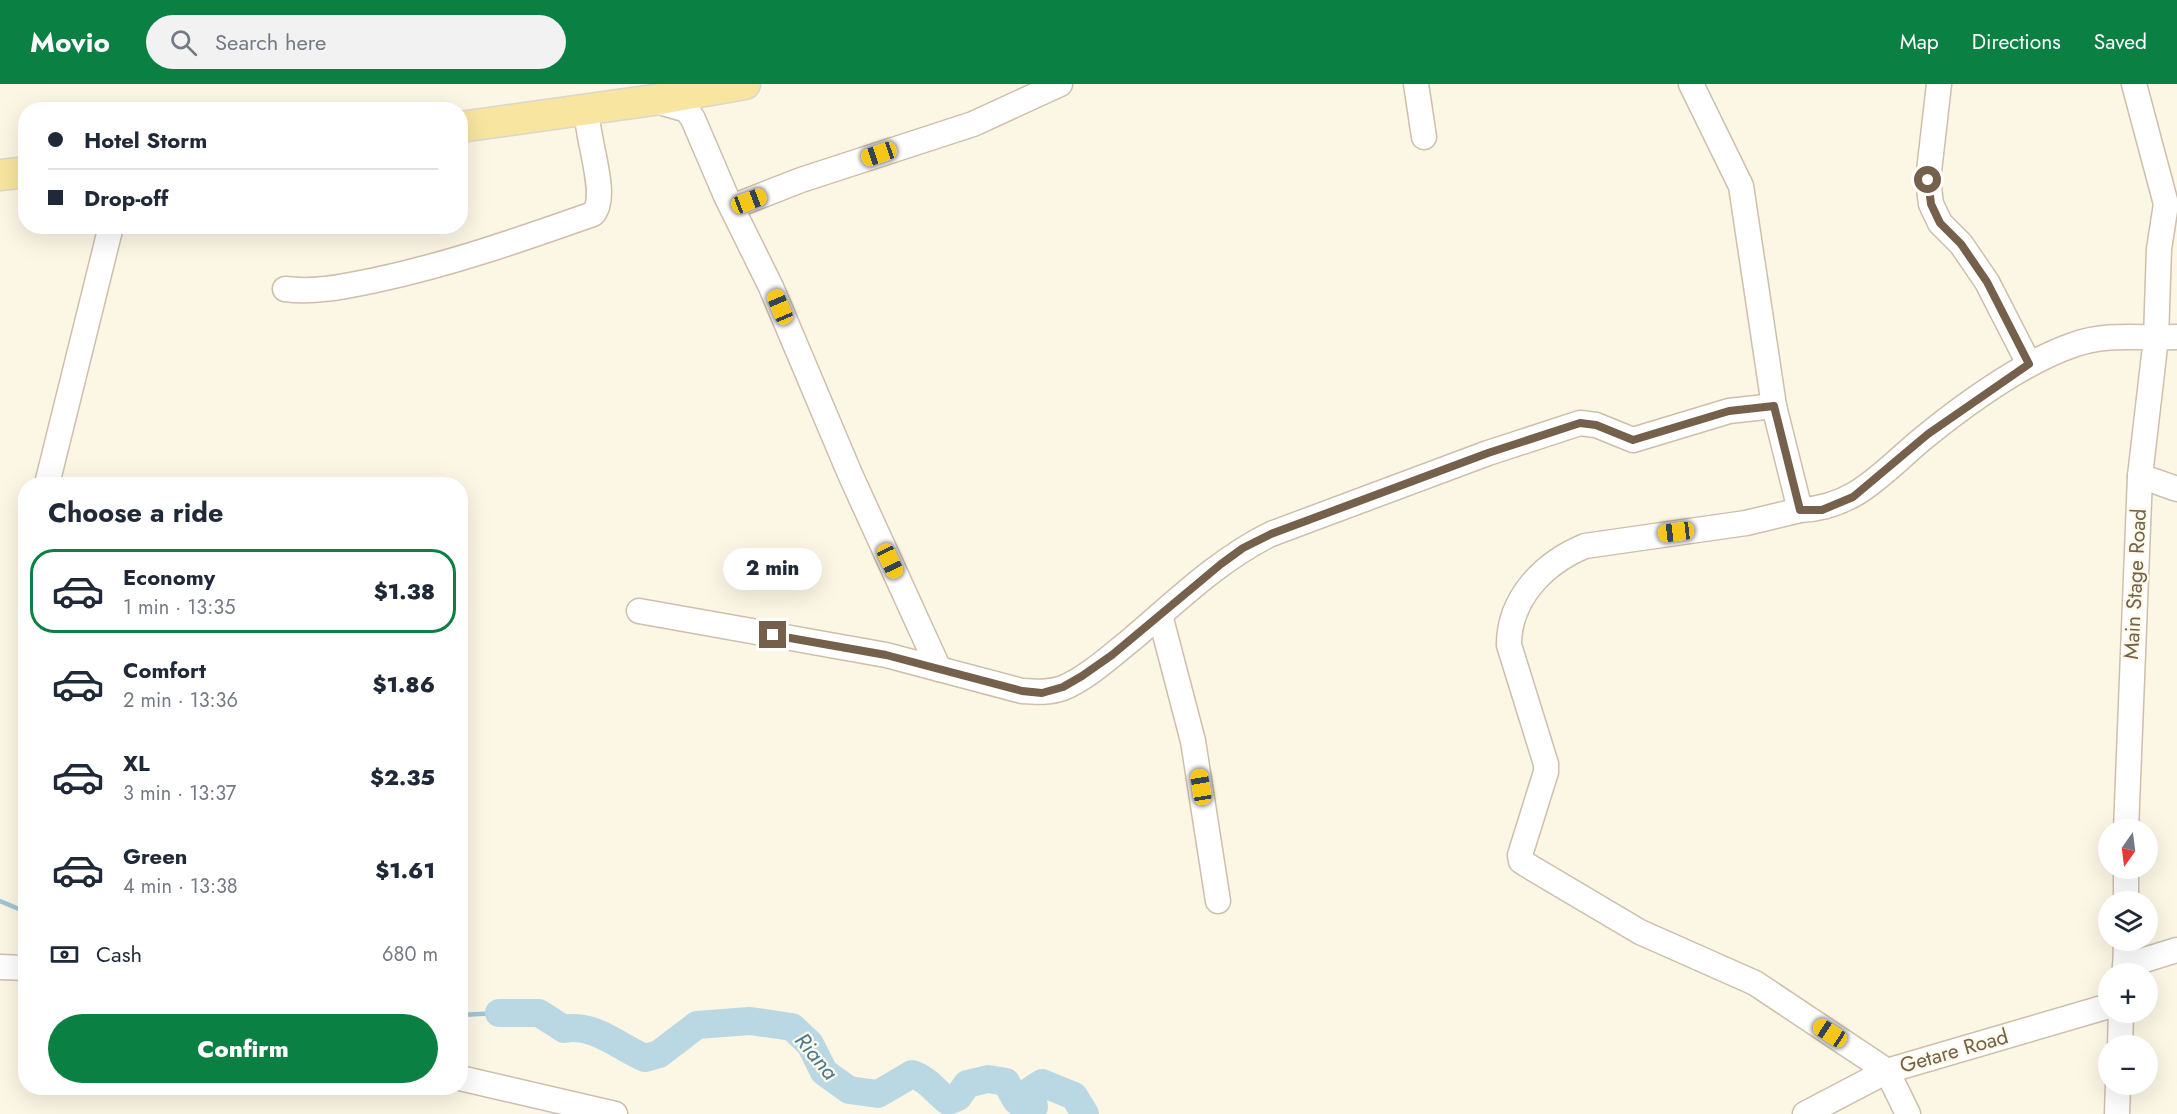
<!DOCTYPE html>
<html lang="en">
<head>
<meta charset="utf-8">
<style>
  :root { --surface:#fff; --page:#f2f2f3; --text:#1f2937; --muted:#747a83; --line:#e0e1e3; --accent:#0b8043 }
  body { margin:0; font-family:Jost,sans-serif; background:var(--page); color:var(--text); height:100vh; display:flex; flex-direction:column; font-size:22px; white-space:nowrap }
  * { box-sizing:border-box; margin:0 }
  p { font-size:20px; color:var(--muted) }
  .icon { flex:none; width:33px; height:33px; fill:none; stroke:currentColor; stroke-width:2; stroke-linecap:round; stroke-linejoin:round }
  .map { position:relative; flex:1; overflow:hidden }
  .panel { position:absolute; left:18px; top:393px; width:450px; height:618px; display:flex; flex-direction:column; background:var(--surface); border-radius:24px; box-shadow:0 6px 24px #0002 }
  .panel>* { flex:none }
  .guide { position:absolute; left:18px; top:18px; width:450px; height:132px; border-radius:24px; box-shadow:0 6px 24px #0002; display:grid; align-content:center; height:132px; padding:0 30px; background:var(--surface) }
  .needle { width:39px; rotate:194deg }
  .fabs { position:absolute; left:2098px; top:735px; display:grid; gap:12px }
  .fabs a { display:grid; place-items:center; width:60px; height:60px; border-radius:50%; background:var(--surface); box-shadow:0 6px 24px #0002; font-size:30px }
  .end { position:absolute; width:27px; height:27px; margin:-14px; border:8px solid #74604b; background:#fff; box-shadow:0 0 0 3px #fff }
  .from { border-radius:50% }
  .bubble { position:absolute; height:42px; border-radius:21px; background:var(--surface); box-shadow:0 6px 24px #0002; font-size:20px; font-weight:800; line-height:42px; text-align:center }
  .car { position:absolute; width:18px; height:36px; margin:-18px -9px; border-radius:8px; box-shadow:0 0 4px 2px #0007; background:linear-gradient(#f5c518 24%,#345 0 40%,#f5c518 0 76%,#345 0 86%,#f5c518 0) }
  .guide b { display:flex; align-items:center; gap:21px; height:57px; font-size:22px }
  .guide b+b { border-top:2px solid var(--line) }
  .guide i { width:15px; height:15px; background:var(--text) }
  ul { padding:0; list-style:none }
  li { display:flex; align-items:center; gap:18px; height:84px; margin:0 12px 9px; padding:0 18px; border:3px solid transparent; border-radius:24px }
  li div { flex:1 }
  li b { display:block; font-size:22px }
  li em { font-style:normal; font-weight:800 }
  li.active { border-color:var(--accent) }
  li>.icon { width:54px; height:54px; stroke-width:1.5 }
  h2 { padding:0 30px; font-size:27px; line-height:72px }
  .pay { display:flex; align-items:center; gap:15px; height:66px; padding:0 30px; font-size:22px }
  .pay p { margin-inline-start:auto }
  .cta { display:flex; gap:12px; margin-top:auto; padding:12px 30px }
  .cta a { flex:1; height:69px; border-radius:36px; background:var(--accent); color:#fff; font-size:24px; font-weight:800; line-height:69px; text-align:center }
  header { display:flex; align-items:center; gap:36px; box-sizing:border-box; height:84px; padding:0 30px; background:var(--accent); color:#fff }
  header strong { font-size:28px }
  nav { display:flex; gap:33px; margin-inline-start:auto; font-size:21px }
  .search { width:420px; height:54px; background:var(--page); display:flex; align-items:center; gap:15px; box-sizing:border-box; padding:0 21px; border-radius:33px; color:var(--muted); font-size:22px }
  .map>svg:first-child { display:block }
</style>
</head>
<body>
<header>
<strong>Movio</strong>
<div class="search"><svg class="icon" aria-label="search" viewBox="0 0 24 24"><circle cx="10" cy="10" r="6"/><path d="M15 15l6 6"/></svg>Search here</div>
<nav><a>Map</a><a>Directions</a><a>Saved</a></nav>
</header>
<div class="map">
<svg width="2177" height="1030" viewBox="0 0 2177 1030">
  <rect width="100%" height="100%" fill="#fcf6e5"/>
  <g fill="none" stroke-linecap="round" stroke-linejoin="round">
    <g stroke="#a1c5d6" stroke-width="4.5">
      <polyline points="0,817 26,828"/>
      <polyline points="460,931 499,929"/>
    </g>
    <path stroke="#bad8e4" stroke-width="28" d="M499 929H539L564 945C594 939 619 963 645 974L659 970 697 941 750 937 792 943 810 960 824 988 849 1006 878 1010 912 990C931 997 933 1006 948 1017L958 1013 967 1000 988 995 1006 998 1016 1016 1027 1025 1034 1023 1031 1006 1042 999 1074 1012 1085 1030"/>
    <defs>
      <g id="minor">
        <polyline points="1416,0 1424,53"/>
        <path d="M1691 0 1741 102 1774 322 1800 426C1857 424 1885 385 1926 352 1967 319 2024 278 2073 261 2108 248 2141 255 2177 253"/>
        <polyline points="1939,0 1928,96 1931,120 1940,139 1961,160 1987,198 2029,280"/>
        <polyline points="656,17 687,26 693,35 726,112 771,203 850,390 939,585"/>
        <polyline points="732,123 801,96 973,40 1060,0"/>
        <path d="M285 205C317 209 345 202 376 196 451 180 522 155 593 130 610 112 585 52 587 25"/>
        <polyline points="2140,392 2177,405"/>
        <polyline points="47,400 111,142"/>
        <path d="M1800 426 1746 439 1585 462C1544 479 1509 514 1509 561L1546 680V688L1520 771 1521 777 1527 781 1640 848 1755 899 1887 987 1908 1030"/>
        <path d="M639 527 886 571 1022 607C1036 608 1049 609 1063 604 1087 594 1111 572 1131 556 1176 518 1218 476 1271 450L1488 369 1580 339 1596 341 1633 356 1729 327 1774 322"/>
        <polyline points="1160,531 1193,657 1218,817"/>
        <polyline points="2126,746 2140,392 2156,254 2159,165 2166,120 2134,0"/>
        <polyline points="2126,818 2126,784"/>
        <polyline points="2125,882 2177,866"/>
        <polyline points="0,883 26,884"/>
        <polyline points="2125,890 2126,856"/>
        <polyline points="2120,962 2121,928"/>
        <polyline points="460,994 615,1030"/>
        <polyline points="1805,1030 1887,987 2109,922"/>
        <polyline points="2117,1030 2118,1000"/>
      </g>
      <g id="major">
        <polyline points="460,43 654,16 745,0"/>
        <polyline points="0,91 26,88"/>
      </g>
    </defs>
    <use href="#minor" stroke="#cdbfac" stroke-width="27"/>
    <use href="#major" stroke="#dbd6d0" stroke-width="33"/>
    <use href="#minor" stroke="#fff" stroke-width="24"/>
    <use href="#major" stroke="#f8e5a0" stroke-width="30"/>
  </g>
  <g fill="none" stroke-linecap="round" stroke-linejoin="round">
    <polyline stroke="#74604b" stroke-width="8" points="773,551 886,571 1022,607 1042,609 1063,603 1082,592 1112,571 1221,480 1243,464 1271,450 1488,369 1580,339 1596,341 1633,356 1729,327 1774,322 1800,426 1822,426 1853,413 1928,350 2029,280 1987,198 1961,160 1940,139 1931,120 1928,96"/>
  </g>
  <g text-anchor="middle" stroke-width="4.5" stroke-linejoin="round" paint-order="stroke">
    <g font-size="21" fill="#74604b" stroke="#fefaeb">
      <text transform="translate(2135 500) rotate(-87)" y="7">Main Stage Road</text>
      <text transform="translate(1954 967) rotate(-16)" y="7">Getare Road</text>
    </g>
    <g font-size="22" font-style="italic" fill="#49778d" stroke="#fefaeb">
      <text transform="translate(817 972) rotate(50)" y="8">Riana</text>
    </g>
  </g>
</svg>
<div class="fabs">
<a><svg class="needle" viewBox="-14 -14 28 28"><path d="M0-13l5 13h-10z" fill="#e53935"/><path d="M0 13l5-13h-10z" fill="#747a83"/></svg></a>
<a><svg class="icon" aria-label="layers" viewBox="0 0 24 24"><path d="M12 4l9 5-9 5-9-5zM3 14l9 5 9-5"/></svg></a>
<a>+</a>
<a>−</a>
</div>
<i class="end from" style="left:1928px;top:96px"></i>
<i class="end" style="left:773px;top:551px"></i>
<div class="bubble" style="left:723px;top:464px;width:99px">2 min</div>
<i class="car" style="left:879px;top:70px;rotate:251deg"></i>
<i class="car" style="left:749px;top:117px;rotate:69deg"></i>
<i class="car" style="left:780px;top:223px;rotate:337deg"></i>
<i class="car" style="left:1676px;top:448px;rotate:263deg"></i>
<i class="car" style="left:890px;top:477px;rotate:155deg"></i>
<i class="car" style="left:1201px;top:703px;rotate:351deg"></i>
<i class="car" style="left:1830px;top:949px;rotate:303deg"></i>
<div class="guide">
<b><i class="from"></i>Hotel Storm</b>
<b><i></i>Drop-off</b>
</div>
<section class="panel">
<h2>Choose a ride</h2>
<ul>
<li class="active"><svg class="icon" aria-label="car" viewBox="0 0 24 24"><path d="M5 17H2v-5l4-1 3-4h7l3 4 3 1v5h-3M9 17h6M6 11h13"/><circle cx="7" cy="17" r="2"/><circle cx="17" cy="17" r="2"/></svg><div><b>Economy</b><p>1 min · 13:35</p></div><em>$1.38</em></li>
<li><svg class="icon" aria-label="car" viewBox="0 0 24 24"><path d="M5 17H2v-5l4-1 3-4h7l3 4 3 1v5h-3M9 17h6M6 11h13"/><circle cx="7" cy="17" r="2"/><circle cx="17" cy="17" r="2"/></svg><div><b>Comfort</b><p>2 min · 13:36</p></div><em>$1.86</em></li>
<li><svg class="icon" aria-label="car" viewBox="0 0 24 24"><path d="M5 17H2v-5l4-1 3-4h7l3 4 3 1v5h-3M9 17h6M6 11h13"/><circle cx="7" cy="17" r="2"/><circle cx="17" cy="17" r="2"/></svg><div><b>XL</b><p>3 min · 13:37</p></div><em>$2.35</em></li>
<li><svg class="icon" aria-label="car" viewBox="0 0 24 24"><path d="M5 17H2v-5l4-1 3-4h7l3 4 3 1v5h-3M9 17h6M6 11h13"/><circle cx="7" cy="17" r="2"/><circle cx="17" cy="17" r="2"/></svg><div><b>Green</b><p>4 min · 13:38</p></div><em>$1.61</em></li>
</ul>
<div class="pay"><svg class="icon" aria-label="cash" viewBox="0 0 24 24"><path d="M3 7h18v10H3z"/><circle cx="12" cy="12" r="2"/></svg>Cash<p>680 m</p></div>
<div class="cta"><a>Confirm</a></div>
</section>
</div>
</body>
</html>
